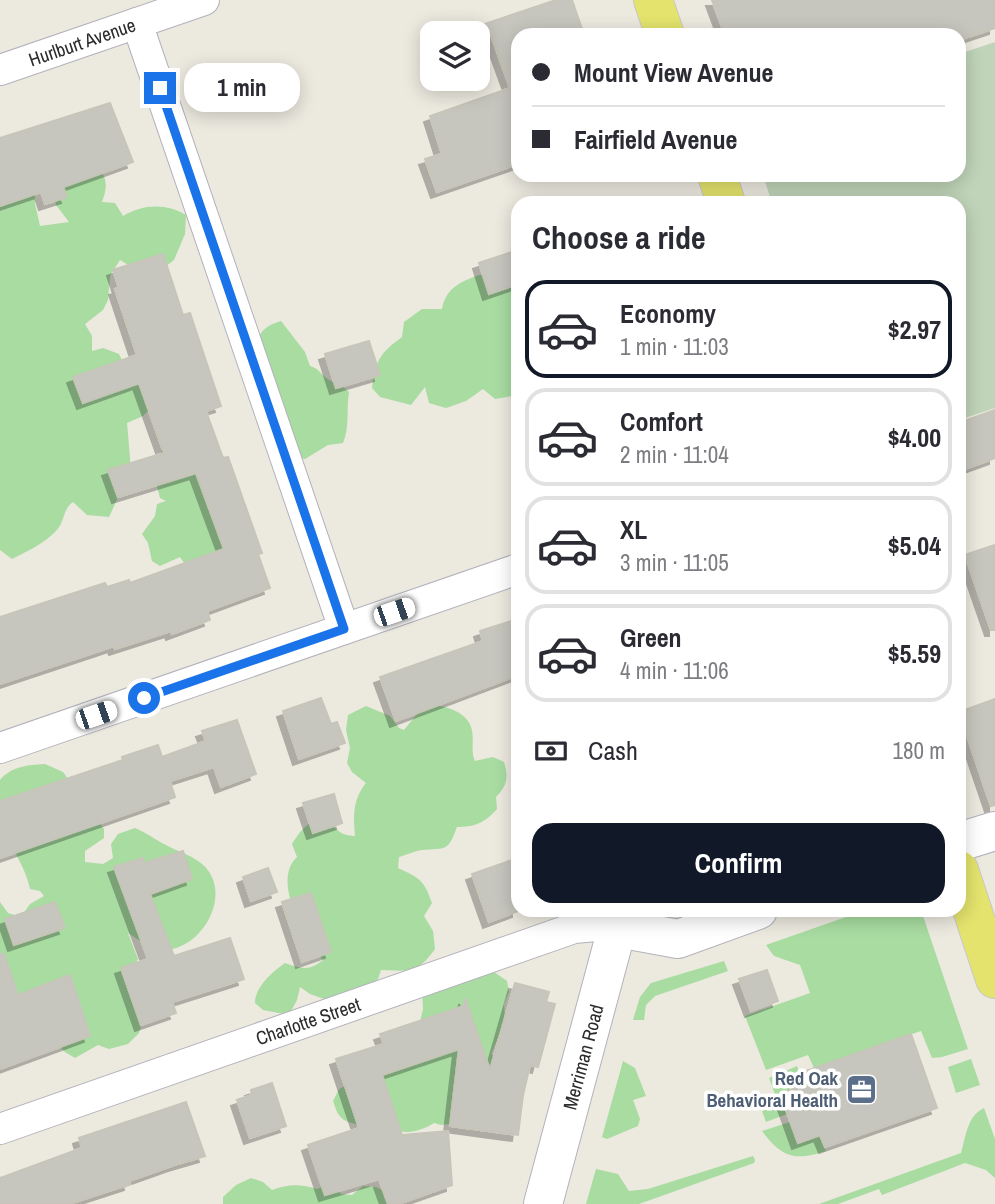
<!DOCTYPE html>
<html lang="en">
<head>
<meta charset="utf-8">
<style>
  :root { --surface:#fff; --page:#f2f2f3; --text:#2b2b33; --muted:#7c7c81; --line:#e1e1e2; --accent:#111827 }
  body { margin:0; font-family:"Archivo Narrow",sans-serif; background:var(--page); color:var(--text); height:100vh; display:flex; flex-direction:column; font-size:26px; white-space:nowrap }
  * { box-sizing:border-box; margin:0 }
  p { font-size:23px; color:var(--muted) }
  .icon { flex:none; width:38px; height:38px; fill:none; stroke:currentColor; stroke-width:2; stroke-linecap:round; stroke-linejoin:round }
  .map { position:relative; flex:1; overflow:hidden }
  .details { position:absolute; left:511px; top:196px; width:455px; height:721px; display:flex; flex-direction:column; background:var(--surface); border-radius:21px; box-shadow:0 4px 18px #0003 }
  .details>* { flex:none }
  .guide { position:absolute; left:511px; top:28px; width:455px; height:154px; border-radius:21px; box-shadow:0 4px 18px #0003; display:grid; align-content:center; height:154px; padding:0 21px; background:var(--surface) }
  .tools { position:absolute; left:420px; top:21px; display:grid; gap:14px }
  .tools a { display:grid; place-items:center; width:70px; height:70px; border-radius:14px; background:var(--surface); box-shadow:0 4px 18px #0003; font-size:35px }
  .end { position:absolute; width:32px; height:32px; margin:-16px; border:9px solid #1a73e8; background:#fff; box-shadow:0 0 0 4px #fff }
  .from { border-radius:50% }
  .bubble { position:absolute; height:49px; border-radius:21px; background:var(--surface); box-shadow:0 4px 18px #0003; font-size:23px; font-weight:700; line-height:49px; text-align:center }
  .car { position:absolute; width:21px; height:42px; margin:-21px -10px; border-radius:9px; box-shadow:0 0 5px 2px #0007; background:linear-gradient(#fff 24%,#345 0 40%,#fff 0 76%,#345 0 86%,#fff 0) }
  .guide b { display:flex; align-items:center; gap:24px; height:66px; font-size:26px }
  .guide b+b { border-top:2px solid var(--line) }
  .guide i { width:18px; height:18px; background:var(--text) }
  ul { padding:0; list-style:none }
  li { display:flex; align-items:center; gap:21px; height:98px; margin:0 14px 10px; padding:0 7px; border:4px solid var(--line); border-radius:21px }
  li div { flex:1 }
  li b { display:block; font-size:26px }
  li em { font-style:normal; font-weight:700 }
  li.active { border-color:var(--accent) }
  li>.icon { width:63px; height:63px; stroke-width:1.5 }
  h2 { padding:0 21px; font-size:32px; line-height:84px }
  .pay { display:flex; align-items:center; gap:18px; height:77px; padding:0 21px; font-size:26px }
  .pay p { margin-inline-start:auto }
  .action { display:flex; gap:14px; margin-top:auto; padding:14px 21px }
  .action a { flex:1; height:80px; border-radius:21px; background:var(--accent); color:#fff; font-size:28px; font-weight:700; line-height:80px; text-align:center }
  .map>svg:first-child { display:block }
</style>
</head>
<body>
<div class="map">
<svg width="995" height="1204" viewBox="0 0 995 1204">
  <defs>
    <filter id="shadow"><feDropShadow dx="-6" dy="6" stdDeviation="0" flood-color="#0004"/></filter>
  </defs>
  <rect width="100%" height="100%" fill="#ece9df"/>
  <g fill="#a8dca1">
    <path d="M99 168C108 180 107 188 102 202L115 203 123 216C143 204 166 203 186 215L185 234 174 260 161 270 140 272 120 260 110 276 108 300 103 310 85 324 92 336V351L103 348 119 354 127 371 124 380 149 389 155 404 143 416 127 423 131 469 109 517 87 515 73 502C62 510 65 522 56 531 45 543 26 552 12 559L0 550V177L35 191V204L40 226 69 222 56 205 53 190Z"/>
    <path d="M479 275H518V395L495 399 483 389 466 401 446 408 429 403 425 387 411 405 380 397 372 388C375 361 380 353 402 337L404 322 422 309H442C446 288 460 282 479 275Z"/>
    <path d="M281 321 305 352 310 366C320 369 320 374 329 380 337 385 341 384 349 392 346 410 350 427 343 443L328 445 305 459 294 456 256 343C262 329 266 326 281 321Z"/>
    <polygon points="185,428 230,540 224,560 187,567 180,557 160,566 152,561 148,543 142,534 155,516 157,504 166,501 160,498 152,467 161,452 164,439"/>
    <path d="M435 705C448 707 466 712 471 727 475 738 470 750 475 761L493 757 504 762C509 777 507 786 496 797L497 809C485 823 474 827 457 827 448 852 446 848 422 850 414 851 406 855 399 857L398 868C420 878 424 880 432 903L424 916 433 931 435 949C417 974 410 971 381 970L378 979 367 992 327 1000 310 994 300 987 297 1000 289 1015 263 1010 255 1003C255 987 272 972 285 963 301 969 310 971 323 960 305 939 271 881 297 857L292 844C300 831 313 812 331 825 342 833 341 835 355 836 353 816 353 799 366 783L352 772 347 763 350 748 346 730 348 715 366 706 390 716 399 728 404 730 421 709Z"/>
    <path d="M45 764 63 772 104 829V838L85 851V862L103 864 113 858 111 844 118 834 135 828C147 833 157 841 168 846 179 852 193 856 202 864 235 892 202 952 161 950 149 949 137 938 128 933L138 959 132 970 146 1010 139 1033 128 1044 109 1049 98 1045 75 1058 65 1052 48 1035 0 1011V902L8 913 21 917 30 904 44 896 40 891 30 889C25 863 5 841 0 814 0 804 0 791 0 780 12 766 28 765 45 764Z"/>
    <polygon points="866,910 921,910 968,1049 942,1057 932,1058 921,1031 814,1068 808,1055 766,1070 745,1016 810,993 800,965 774,956 766,945"/>
    <polygon points="724,961 728,971 655,996 646,1005 644,1020 633,1020 640,997 651,983"/>
    <path d="M484 972H494L507 981 509 992 504 1004 505 1022 491 1054 503 1064 456 1123 441 1125 434 1123C426 1128 418 1131 409 1132 396 1132 354 1126 344 1120 337 1115 336 1109 333 1101L339 1089 349 1084 420 1022 423 1009 422 986Z"/>
    <polygon points="971,1059 980,1085 956,1093 948,1067"/>
    <polygon points="623,1061 635,1068 646,1096 633,1100 640,1119 638,1126 607,1139 602,1137"/>
    <polygon points="797,1066 804,1085 780,1093 787,1114 766,1122 762,1111 779,1105 769,1078"/>
    <path d="M984 1108 995 1139V1178L986 1170 965 1163 882 1195 879 1189 838 1204H819L961 1153C966 1136 967 1116 984 1108Z"/>
    <path d="M790 1122 798 1142 820 1135 826 1151C795 1161 782 1158 762 1131Z"/>
    <polygon points="753,1156 755,1160 754,1163 639,1204 586,1204 596,1169 618,1174 629,1191 648,1189"/>
    <path d="M251 1178 263 1182 272 1190C289 1184 300 1184 317 1189L326 1185H333L341 1194 352 1195 363 1186 376 1187 387 1192 393 1204H223V1197L236 1185Z"/>
  </g>
  <polygon fill="#bfd4b8" points="995,42 995,408 959,420 959,203 772,203 763,175 959,175 959,54"/>
  <g fill="#c7c6be" stroke="#c7c5b9" stroke-width="2" filter="url(#shadow)">
    <polygon points="556,0 572,0 584,35 518,35 518,164 437,192 425,159 442,154 430,116 510,88 491,35 465,33 464,31"/>
    <polygon points="712,0 995,0 995,28 959,40 959,35 725,35"/>
    <polygon points="110,103 133,162 63,187 67,197 45,204 41,192 0,206 0,138"/>
    <polygon points="518,250 518,284 489,294 479,263"/>
    <polygon points="163,254 183,315 190,313 221,406 206,411 223,458 228,457 262,553 258,554 270,588 207,611 210,620 172,634 171,631 115,649 114,646 0,684 0,617 105,583 107,587 129,580 130,583 224,549 196,473 118,497 108,470 164,453 139,383 83,403 73,377 137,355 115,289 119,288 113,270"/>
    <polygon points="369,341 380,375 336,388 325,354"/>
    <polygon points="995,410 995,458 959,471 959,423"/>
    <polygon points="995,545 995,630 991,630 965,555"/>
    <polygon points="518,619 518,675 396,721 380,677 483,641 480,631"/>
    <polygon points="321,698 331,724 337,722 345,743 299,759 283,711"/>
    <polygon points="995,699 995,805 991,806 959,712"/>
    <polygon points="237,720 256,774 221,787 214,767 170,781 175,797 0,858 0,801 123,760 122,757 158,745 162,757 206,741 202,731"/>
    <polygon points="334,794 342,823 313,833 303,803"/>
    <polygon points="183,851 192,879 150,894 174,956 230,938 244,979 172,1002 176,1013 141,1025 121,968 148,959 114,867 143,858 144,863"/>
    <polygon points="518,858 518,911 489,922 472,874"/>
    <polygon points="268,868 277,892 251,901 243,877"/>
    <polygon points="311,893 331,952 302,962 282,902"/>
    <polygon points="55,902 65,928 14,945 5,919"/>
    <polygon points="0,954 4,954 18,995 70,975 90,1036 0,1069"/>
    <polygon points="767,970 778,1001 751,1011 739,979"/>
    <polygon points="515,983 549,992 546,1002 555,1004 538,1067 530,1065 523,1095 518,1135 450,1126 459,1049 382,1075 402,1135 448,1131 452,1185 398,1204 388,1204 379,1179 325,1195 308,1145 359,1128 336,1059 384,1044 380,1034 464,1006 465,998 490,1070"/>
    <polygon points="911,1034 937,1108 825,1147 820,1135 798,1143 780,1093 804,1085 800,1073"/>
    <polygon points="272,1083 286,1126 250,1138 237,1100 252,1095 251,1090"/>
    <polygon points="186,1102 205,1156 174,1165 129,1181 130,1184 69,1204 0,1204 0,1178 82,1148 79,1138"/>
  </g>
  <g fill="none" stroke-linecap="round" stroke-linejoin="round">
    <defs>
      <g id="minor">
        <polyline points="137,23 344,629"/>
        <polyline points="0,70 204,0"/>
        <polyline points="0,748 518,569"/>
        <polyline points="0,1129 574,928 596,926 618,928"/>
      </g>
      <g id="tertiary">
        <polyline points="959,842 995,831"/>
        <polyline points="618,928 678,939 758,910"/>
      </g>
      <polyline id="secondary" points="543,1204 622,910"/>
      <g id="primary">
        <polyline points="653,0 665,35"/>
        <polyline points="717,175 726,203"/>
        <polyline points="959,870 995,979"/>
      </g>
    </defs>
    <use href="#minor" stroke="#b3b2bd" stroke-width="32"/>
    <use href="#tertiary" stroke="#b3b2bd" stroke-width="40"/>
    <use href="#secondary" stroke="#b3b2bd" stroke-width="40"/>
    <use href="#primary" stroke="#c8c8c8" stroke-width="40"/>
    <use href="#minor" stroke="#fff" stroke-width="30"/>
    <use href="#tertiary" stroke="#fff" stroke-width="38"/>
    <use href="#secondary" stroke="#fff" stroke-width="38"/>
    <use href="#primary" stroke="#e3e36d" stroke-width="38"/>
  </g>
  <g fill="none" stroke-linecap="round" stroke-linejoin="round">
    <polyline stroke="#1a73e8" stroke-width="9" points="144,698 344,629 160,88"/>
  </g>
  <defs>
    <symbol id="office-square" viewBox="-11 -11 22 22"><rect x="-9" y="-9" width="18" height="18" rx="4" fill="#5c6f8a" stroke="#fff"/><path d="M-6-3h4V-5.5h4V-3h4V5H-6ZM-1-4.5V-3h2v-1.5ZM-6 0V1H6V0Z" fill="#fff"/></symbol>
  </defs>
  <g fill-rule="evenodd">
    <use href="#office-square" x="844" y="1072" width="35" height="35"/>
  </g>
  <g text-anchor="middle" stroke-width="7" stroke-linejoin="round" paint-order="stroke">
    <g font-size="19" fill="#2b2b2b" stroke="#fff">
      <text transform="translate(82 42) rotate(-19)" y="7">Hurlburt Avenue</text>
      <text transform="translate(308 1021) rotate(-19)" y="7">Charlotte Street</text>
      <text transform="translate(583 1057) rotate(-75)" y="7">Merriman Road</text>
    </g>
    <g font-size="19" font-weight="bold" fill="#4e5e75" stroke="#fff" text-anchor="end">
      <text x="838" y="1085">Red Oak<tspan x="838" dy="22">Behavioral Health</tspan></text>
    </g>
  </g>
</svg>
<div class="tools">
<a><svg class="icon" aria-label="layers" viewBox="0 0 24 24"><path d="M12 4l9 5-9 5-9-5zM3 14l9 5 9-5"/></svg></a>
</div>
<i class="end from" style="left:144px;top:698px"></i>
<i class="end" style="left:160px;top:88px"></i>
<div class="bubble" style="left:184px;top:63px;width:116px">1 min</div>
<i class="car" style="left:394px;top:612px;rotate:71deg"></i>
<i class="car" style="left:96px;top:715px;rotate:71deg"></i>
<div class="guide">
<b><i class="from"></i>Mount View Avenue</b>
<b><i></i>Fairfield Avenue</b>
</div>
<section class="details">
<h2>Choose a ride</h2>
<ul>
<li class="active"><svg class="icon" aria-label="car" viewBox="0 0 24 24"><path d="M5 17H2v-5l4-1 3-4h7l3 4 3 1v5h-3M9 17h6M6 11h13"/><circle cx="7" cy="17" r="2"/><circle cx="17" cy="17" r="2"/></svg><div><b>Economy</b><p>1 min · 11:03</p></div><em>$2.97</em></li>
<li><svg class="icon" aria-label="car" viewBox="0 0 24 24"><path d="M5 17H2v-5l4-1 3-4h7l3 4 3 1v5h-3M9 17h6M6 11h13"/><circle cx="7" cy="17" r="2"/><circle cx="17" cy="17" r="2"/></svg><div><b>Comfort</b><p>2 min · 11:04</p></div><em>$4.00</em></li>
<li><svg class="icon" aria-label="car" viewBox="0 0 24 24"><path d="M5 17H2v-5l4-1 3-4h7l3 4 3 1v5h-3M9 17h6M6 11h13"/><circle cx="7" cy="17" r="2"/><circle cx="17" cy="17" r="2"/></svg><div><b>XL</b><p>3 min · 11:05</p></div><em>$5.04</em></li>
<li><svg class="icon" aria-label="car" viewBox="0 0 24 24"><path d="M5 17H2v-5l4-1 3-4h7l3 4 3 1v5h-3M9 17h6M6 11h13"/><circle cx="7" cy="17" r="2"/><circle cx="17" cy="17" r="2"/></svg><div><b>Green</b><p>4 min · 11:06</p></div><em>$5.59</em></li>
</ul>
<div class="pay"><svg class="icon" aria-label="cash" viewBox="0 0 24 24"><path d="M3 7h18v10H3z"/><circle cx="12" cy="12" r="2"/></svg>Cash<p>180 m</p></div>
<div class="action"><a>Confirm</a></div>
</section>
</div>
</body>
</html>
